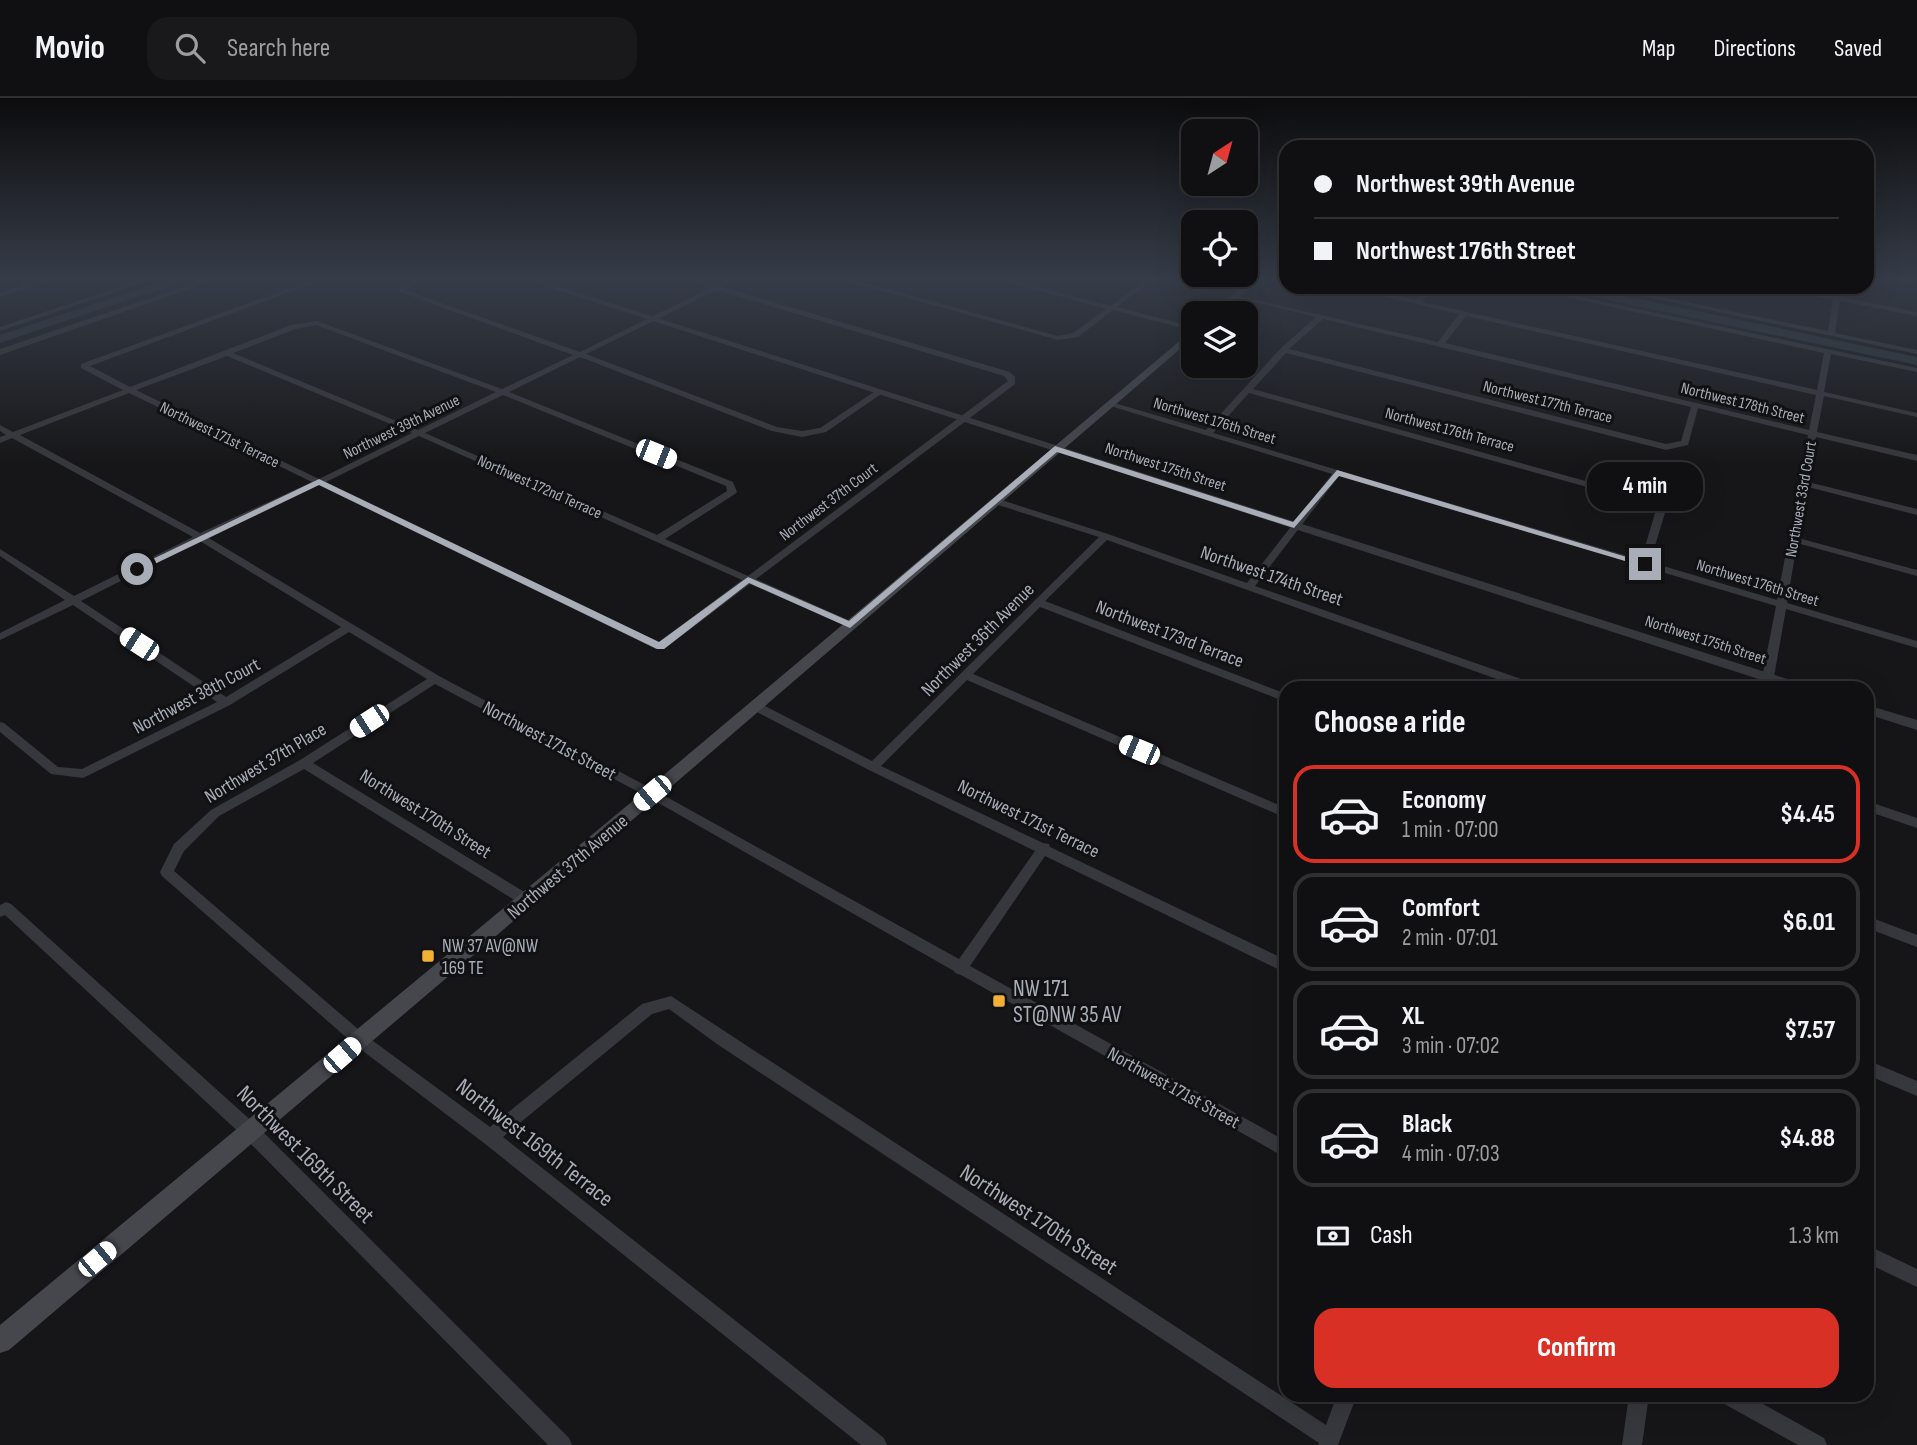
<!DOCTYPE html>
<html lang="en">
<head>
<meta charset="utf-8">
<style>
  :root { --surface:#101012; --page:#19191b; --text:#f1f3f6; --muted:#9c9d9f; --line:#303032; --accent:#d93025 }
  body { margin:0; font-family:"Sofia Sans Condensed",sans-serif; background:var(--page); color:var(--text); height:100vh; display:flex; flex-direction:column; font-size:26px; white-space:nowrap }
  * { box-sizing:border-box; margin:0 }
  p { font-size:23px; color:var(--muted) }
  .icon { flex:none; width:38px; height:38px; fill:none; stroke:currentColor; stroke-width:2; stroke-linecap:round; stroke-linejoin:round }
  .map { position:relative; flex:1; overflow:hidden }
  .drawer { position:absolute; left:1279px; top:583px; width:595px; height:721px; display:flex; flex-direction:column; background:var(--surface); border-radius:21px; box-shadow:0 7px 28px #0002,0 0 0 2px var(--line) }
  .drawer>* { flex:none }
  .hud { position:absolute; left:1279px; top:42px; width:595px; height:154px; border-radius:21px; box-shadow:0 7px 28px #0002,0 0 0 2px var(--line); display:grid; align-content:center; height:154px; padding:0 35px; background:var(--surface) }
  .needle { width:46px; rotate:36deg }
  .buttons { position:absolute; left:1181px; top:21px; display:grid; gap:14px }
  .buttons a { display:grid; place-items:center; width:77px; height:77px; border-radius:14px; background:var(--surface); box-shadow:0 7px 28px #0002,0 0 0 2px var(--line); font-size:35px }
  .end { position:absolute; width:32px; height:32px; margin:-16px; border:9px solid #a8adb8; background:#111; box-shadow:0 0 0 4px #111 }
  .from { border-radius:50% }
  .bubble { position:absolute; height:49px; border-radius:21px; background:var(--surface); box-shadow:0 7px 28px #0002,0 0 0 2px var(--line); font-size:23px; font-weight:700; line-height:49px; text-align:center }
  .car { position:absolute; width:21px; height:42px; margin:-21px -10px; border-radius:9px; box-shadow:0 0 5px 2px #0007; background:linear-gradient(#fff 24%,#345 0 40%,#fff 0 76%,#345 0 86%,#fff 0) }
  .hud b { display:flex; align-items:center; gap:24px; height:66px; font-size:26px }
  .hud b+b { border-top:2px solid var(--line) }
  .hud i { width:18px; height:18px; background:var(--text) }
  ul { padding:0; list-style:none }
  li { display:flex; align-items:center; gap:21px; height:98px; margin:0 14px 10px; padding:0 21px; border:4px solid var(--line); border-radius:21px }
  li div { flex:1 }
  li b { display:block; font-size:26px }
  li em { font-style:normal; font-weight:700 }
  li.on { border-color:var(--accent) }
  li>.icon { width:63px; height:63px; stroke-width:1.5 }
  h2 { padding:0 35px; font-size:32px; line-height:84px }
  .pay { display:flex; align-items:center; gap:18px; height:77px; padding:0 35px; font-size:26px }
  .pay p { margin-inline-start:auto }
  .button { display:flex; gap:14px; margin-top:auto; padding:14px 35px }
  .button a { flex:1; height:80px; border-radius:21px; background:var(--accent); color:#fff; font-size:28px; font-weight:700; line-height:80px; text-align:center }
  header { display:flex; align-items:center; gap:42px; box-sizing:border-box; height:98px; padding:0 35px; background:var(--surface); border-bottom:2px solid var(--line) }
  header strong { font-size:33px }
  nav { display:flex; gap:38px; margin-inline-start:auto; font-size:24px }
  .search { width:490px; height:63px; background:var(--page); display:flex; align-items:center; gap:18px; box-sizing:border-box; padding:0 24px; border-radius:21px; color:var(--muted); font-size:26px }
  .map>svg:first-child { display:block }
</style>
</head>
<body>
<header>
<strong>Movio</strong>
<div class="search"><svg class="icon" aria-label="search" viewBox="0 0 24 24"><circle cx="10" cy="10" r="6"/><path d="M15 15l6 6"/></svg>Search here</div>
<nav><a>Map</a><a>Directions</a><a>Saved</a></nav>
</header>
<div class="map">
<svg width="1917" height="1347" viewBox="0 0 1917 1347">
  <rect width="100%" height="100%" fill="#161618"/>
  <g fill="#2c353c">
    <polygon points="176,179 196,179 0,245 0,237"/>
    <polygon points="1546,189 1582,189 1917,259 1917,267"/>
  </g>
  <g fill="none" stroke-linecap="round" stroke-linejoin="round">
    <g fill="#37383d" fill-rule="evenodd">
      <polygon points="50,179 60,179 0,199 0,195"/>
      <polygon points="149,179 159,179 0,233 0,229"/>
      <path d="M320 179H330L90 268 130 289 291 227 317 223 502 291 573 257 400 194 399 189 418 179H427L405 192 580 254 710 190 677 179H688L716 187 732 179H741L722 189 1010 274 1015 279V286L756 481 855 525 856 527 855 529 851 530 750 486 664 551H656L319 387 207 439 439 578 656 693 959 861 1035 753 869 672 751 611 749 608 755 604 759 605 872 663 1099 439 992 405 990 403 995 400 1108 436 1247 485 1332 376 1104 306 1111 304 1206 332 1281 250 1316 219 1234 199V197L1438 244 1459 216 1344 189H1356L1416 202 1429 189H1436L1422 204 1817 292 1824 255 1520 189H1533L1917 270V274L1831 256 1824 294 1917 315V319L1824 298 1817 334 1917 357V363L1816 339 1808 384 1917 411V417L1808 389 1798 440 1917 472V478L1797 445 1787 505 1917 543V550L1786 511 1772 590H1760L1776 508 1339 378 1255 488 1538 587 1539 590H1522L1107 442 1045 503 1286 596V604L1040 509 973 576 1286 710V720L967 582 881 668 1043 745 1049 746 1050 749 1286 862V875L1045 758 970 868 1286 1043V1060L961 877 955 875 954 873 648 699 435 586 313 665 531 798 533 802 531 806 526 808 521 806 304 671 219 718 184 753 174 773 365 937 490 1029 642 906 671 898 1326 1327 1337 1297H1357L1338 1347H1318L1319 1345 717 946 669 911 652 916 503 1039 884 1340 887 1347H861L484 1045 355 947 162 778 160 774 174 746 211 712 300 662 427 581 349 534 230 607 83 680 51 676 0 634V624L4 625 58 669 82 671 217 604 73 507 0 542V535L65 502 0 458V451L74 498 193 439 12 340 0 345V339L6 337 0 333V327L13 334 123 292 81 270V266ZM717 192 1004 278 1008 283 748 478 665 441 735 396 737 394 733 384 509 294 580 259 772 333 802 339 826 334 884 294 877 292 820 330 802 333 777 329 586 256ZM1466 218 1816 297 1809 332 1445 245ZM1323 221 1691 309 1681 343 1666 346 1289 251ZM316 227 496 294 418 332 233 255 296 231ZM1286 255 1666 352 1688 347 1698 310 1808 337 1777 502 1650 464 1665 415 1658 406 1647 400 1253 291ZM227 258 412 335 319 381 136 292ZM129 295 312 384 200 435 20 337ZM1249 295 1641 404 1652 410 1655 415 1641 462 1213 335ZM503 297 726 388 727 393 657 437 425 335ZM419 338 742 482 659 544 326 384ZM200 443 341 529 226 599 81 503Z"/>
      <polygon points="832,179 843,179 1058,238 1073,235 1106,211 988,179 999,179 1111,208 1143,184 1140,179 1147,179 1149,185 1117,209 1194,229 1194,233 1113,212 1078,239 1058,242"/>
      <polygon points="1885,179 1898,179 1917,183 1917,187"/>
      <polygon points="1600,189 1613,189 1828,233 1833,202 1772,189 1786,189 1834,198 1836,189 1842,189 1841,199 1917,214 1917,218 1840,203 1835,235 1917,252 1917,256"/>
      <polygon points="1867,703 1917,720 1917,730 1867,713"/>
      <polygon points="6,804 11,806 257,1028 569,1340 572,1347 548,1347 245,1040 5,817 0,819 0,807"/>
      <polygon points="1867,818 1917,837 1917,849 1867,830"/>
      <polygon points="1867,962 1917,983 1917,998 1867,977"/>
      <polygon points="1867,1147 1917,1171 1917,1189 1867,1165"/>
      <polygon points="1629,1297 1649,1297 1642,1347 1622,1347"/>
      <polygon points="1718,1297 1747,1297 1824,1340 1827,1347 1798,1347 1721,1304"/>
    </g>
    <g fill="#37383d" fill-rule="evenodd">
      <polygon points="212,179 224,179 0,257 0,251"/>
      <polygon points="517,179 529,179 1806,587 1807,590 1786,590"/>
      <polygon points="1867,607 1917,622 1917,632 1867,616"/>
    </g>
    <g fill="#45474d" fill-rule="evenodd">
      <polygon points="1253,179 1262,179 1220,215 1211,215"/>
      <polygon points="1194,231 1194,239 658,700 9,1252 0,1255 0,1227 646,692"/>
    </g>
  </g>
  <linearGradient id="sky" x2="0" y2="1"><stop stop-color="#0c0c0d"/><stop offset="0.49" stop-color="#363c48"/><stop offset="1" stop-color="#363c48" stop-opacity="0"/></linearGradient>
  <rect width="1917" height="368" fill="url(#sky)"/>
  <polygon fill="#a8adb8" points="1055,348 1293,424 1337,372 1650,466 1642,468 1339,378 1294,430 1057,354 850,530 749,485 664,551 657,551 319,387 140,473 132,471 319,381 659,544 748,479 849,523"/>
  <g fill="#f2b134" stroke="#111113" stroke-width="2.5">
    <rect x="421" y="851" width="14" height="14" rx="3.5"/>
    <rect x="992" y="896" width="14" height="14" rx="3.5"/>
  </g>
  <g text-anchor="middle" stroke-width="6" stroke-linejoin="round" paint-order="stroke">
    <g font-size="16" fill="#a8adb8" stroke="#111113">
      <text transform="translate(1548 303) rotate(14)" y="6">Northwest 177th Terrace</text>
      <text transform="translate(1743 304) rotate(14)" y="6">Northwest 178th Street</text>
      <text transform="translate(1215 322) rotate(17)" y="6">Northwest 176th Street</text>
      <text transform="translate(401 328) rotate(-26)" y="6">Northwest 39th Avenue</text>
      <text transform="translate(1450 331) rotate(15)" y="6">Northwest 176th Terrace</text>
      <text transform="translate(220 336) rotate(26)" y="6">Northwest 171st Terrace</text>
      <text transform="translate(1166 368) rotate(18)" y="6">Northwest 175th Street</text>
      <text transform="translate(540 388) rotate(24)" y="6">Northwest 172nd Terrace</text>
      <text transform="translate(1800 401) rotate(-80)" y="6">Northwest 33rd Court</text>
      <text transform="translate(828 403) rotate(-37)" y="6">Northwest 37th Court</text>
      <text transform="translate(1758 484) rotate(17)" y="6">Northwest 176th Street</text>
      <text transform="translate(1706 541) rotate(18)" y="6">Northwest 175th Street</text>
    </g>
    <g font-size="19" fill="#a8adb8" stroke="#111113">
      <text transform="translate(1272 477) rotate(19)" y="7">Northwest 174th Street</text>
      <text transform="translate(1170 535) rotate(21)" y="7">Northwest 173rd Terrace</text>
      <text transform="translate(977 541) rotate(-45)" y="7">Northwest 36th Avenue</text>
      <text transform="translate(196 597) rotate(-28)" y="7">Northwest 38th Court</text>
      <text transform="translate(550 642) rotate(28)" y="7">Northwest 171st Street</text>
      <text transform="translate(265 664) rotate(-31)" y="7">Northwest 37th Place</text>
      <text transform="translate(426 715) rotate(32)" y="7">Northwest 170th Street</text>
      <text transform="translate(1029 720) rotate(26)" y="7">Northwest 171st Terrace</text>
      <text transform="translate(567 768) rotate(-40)" y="7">Northwest 37th Avenue</text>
      <text transform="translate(1174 989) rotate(29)" y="7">Northwest 171st Street</text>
    </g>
    <g font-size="19" fill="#a8adb8" stroke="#111113" text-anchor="start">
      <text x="442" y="854">NW 37 AV@NW<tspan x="442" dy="22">169 TE</tspan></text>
    </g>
    <g font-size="23" fill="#a8adb8" stroke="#111113" text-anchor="start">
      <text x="1013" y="898">NW 171<tspan x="1013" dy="26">ST@NW 35 AV</tspan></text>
    </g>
    <g font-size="23" fill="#a8adb8" stroke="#111113">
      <text transform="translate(535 1044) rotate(38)" y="8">Northwest 169th Terrace</text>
      <text transform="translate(306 1056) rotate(45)" y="8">Northwest 169th Street</text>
      <text transform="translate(1039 1121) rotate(33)" y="8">Northwest 170th Street</text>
    </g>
  </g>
</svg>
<div class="buttons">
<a><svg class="needle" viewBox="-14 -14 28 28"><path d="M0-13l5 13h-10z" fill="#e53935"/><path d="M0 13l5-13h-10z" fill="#9c9d9f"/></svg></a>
<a><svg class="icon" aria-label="locate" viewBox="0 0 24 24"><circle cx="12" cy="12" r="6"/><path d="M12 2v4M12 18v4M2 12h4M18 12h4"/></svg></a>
<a><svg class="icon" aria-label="layers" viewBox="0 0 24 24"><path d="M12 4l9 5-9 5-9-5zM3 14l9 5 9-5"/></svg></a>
</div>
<i class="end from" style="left:137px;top:471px"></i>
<i class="end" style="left:1645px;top:466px"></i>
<div class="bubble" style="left:1587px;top:364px;width:116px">4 min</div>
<i class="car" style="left:656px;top:356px;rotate:112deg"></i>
<i class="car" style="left:139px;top:546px;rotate:303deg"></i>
<i class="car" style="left:369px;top:623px;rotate:237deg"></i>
<i class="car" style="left:1139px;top:652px;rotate:293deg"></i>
<i class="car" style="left:652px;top:695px;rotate:230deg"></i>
<i class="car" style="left:342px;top:957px;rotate:49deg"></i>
<i class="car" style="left:97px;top:1161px;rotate:50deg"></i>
<div class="hud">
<b><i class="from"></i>Northwest 39th Avenue</b>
<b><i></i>Northwest 176th Street</b>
</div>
<section class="drawer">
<h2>Choose a ride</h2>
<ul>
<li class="on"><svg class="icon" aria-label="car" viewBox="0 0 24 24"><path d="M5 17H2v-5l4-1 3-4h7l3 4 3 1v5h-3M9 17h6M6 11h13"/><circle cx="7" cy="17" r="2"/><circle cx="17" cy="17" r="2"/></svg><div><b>Economy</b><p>1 min · 07:00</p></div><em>$4.45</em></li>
<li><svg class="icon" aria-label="car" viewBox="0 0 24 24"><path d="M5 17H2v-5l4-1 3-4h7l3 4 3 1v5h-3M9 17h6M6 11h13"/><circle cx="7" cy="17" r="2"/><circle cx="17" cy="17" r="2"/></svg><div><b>Comfort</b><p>2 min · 07:01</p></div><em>$6.01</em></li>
<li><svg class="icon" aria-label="car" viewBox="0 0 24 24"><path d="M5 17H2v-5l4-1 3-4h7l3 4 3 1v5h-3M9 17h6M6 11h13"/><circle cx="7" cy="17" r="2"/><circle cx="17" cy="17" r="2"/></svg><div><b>XL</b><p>3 min · 07:02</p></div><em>$7.57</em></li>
<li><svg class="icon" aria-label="car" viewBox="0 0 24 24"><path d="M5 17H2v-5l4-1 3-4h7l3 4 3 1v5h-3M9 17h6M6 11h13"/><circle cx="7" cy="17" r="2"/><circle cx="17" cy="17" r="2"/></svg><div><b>Black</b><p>4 min · 07:03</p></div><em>$4.88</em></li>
</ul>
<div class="pay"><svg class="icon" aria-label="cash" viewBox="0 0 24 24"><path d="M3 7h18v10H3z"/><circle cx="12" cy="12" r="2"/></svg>Cash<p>1.3 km</p></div>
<div class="button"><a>Confirm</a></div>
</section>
</div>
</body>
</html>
